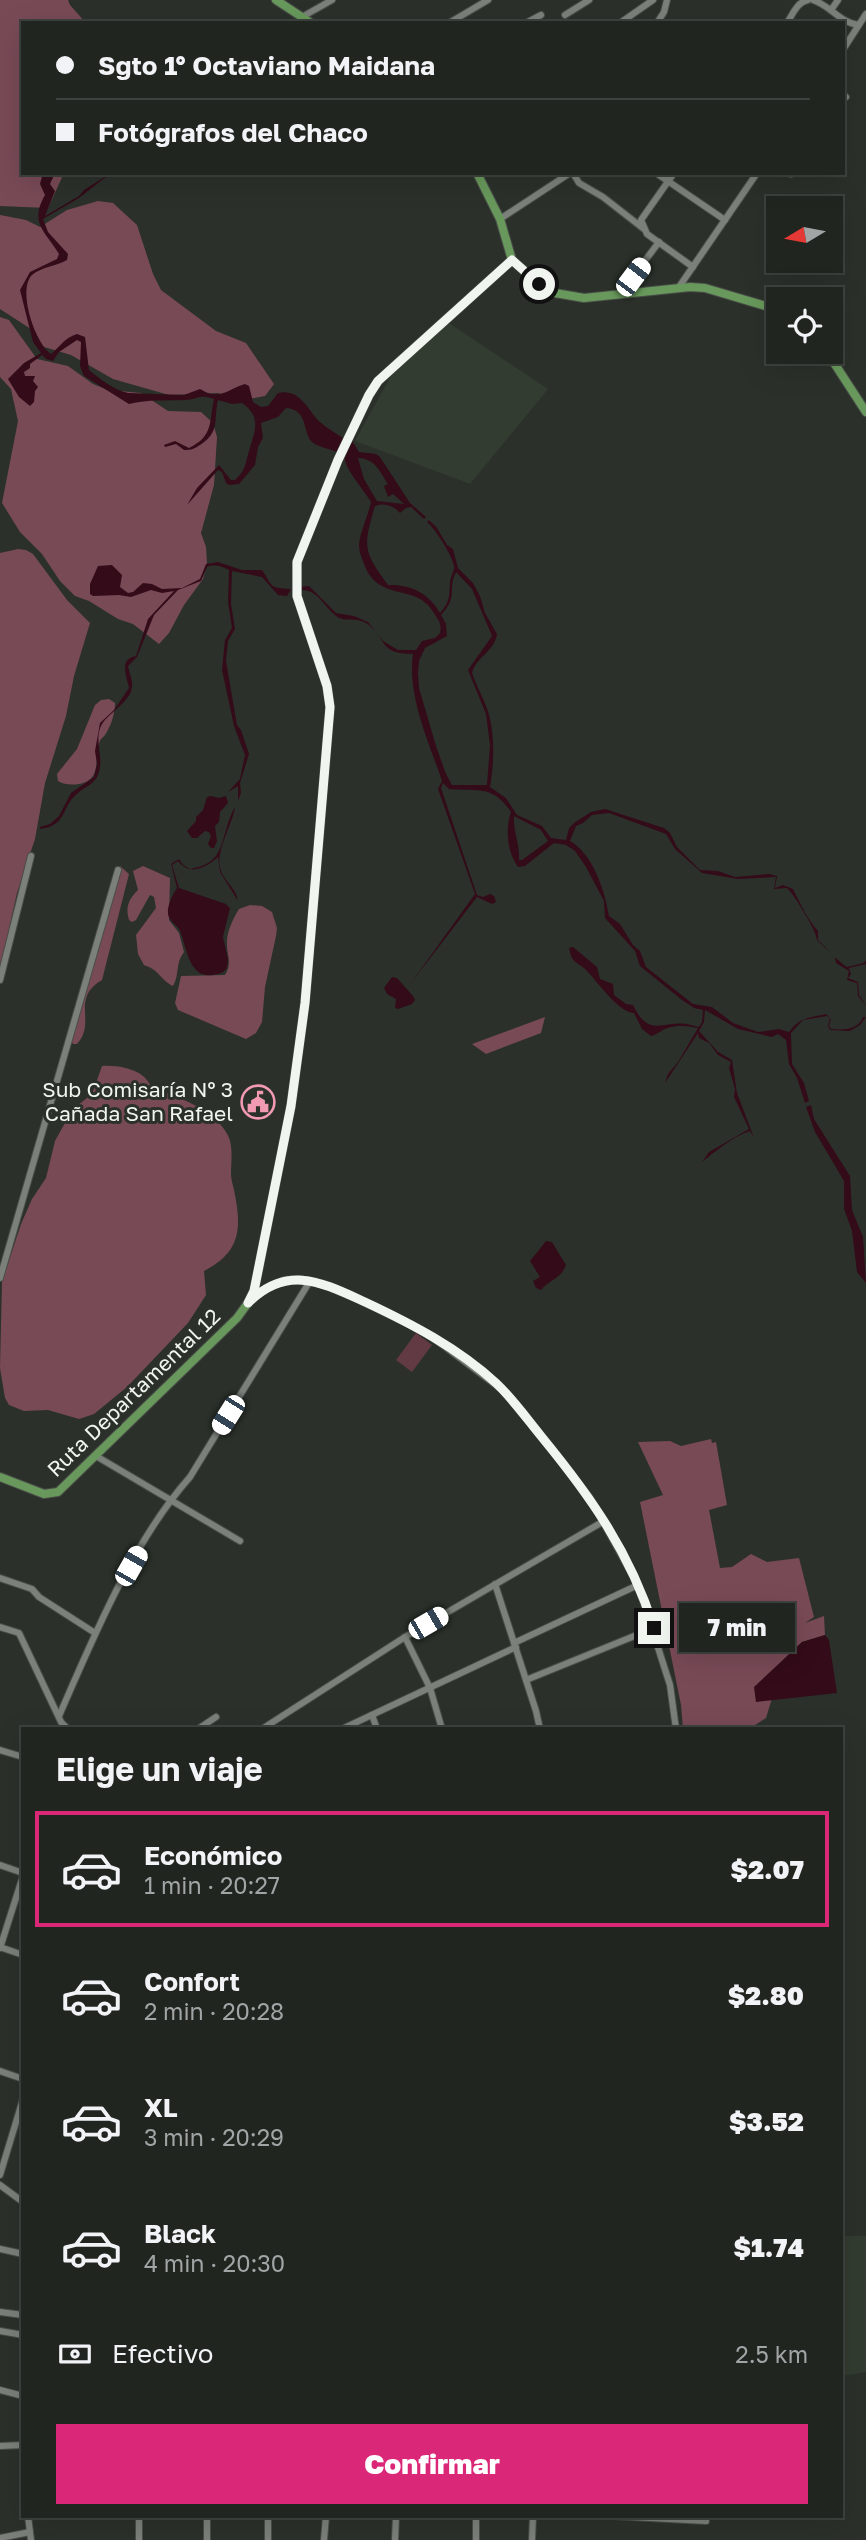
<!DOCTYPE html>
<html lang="es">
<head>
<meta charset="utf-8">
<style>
  :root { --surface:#202520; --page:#282d29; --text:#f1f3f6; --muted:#a2a5a5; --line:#3d423e; --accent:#db2777 }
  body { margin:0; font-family:"Golos Text",sans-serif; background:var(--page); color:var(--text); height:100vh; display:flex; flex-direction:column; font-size:26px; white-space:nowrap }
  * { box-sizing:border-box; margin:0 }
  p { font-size:23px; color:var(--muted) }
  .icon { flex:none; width:38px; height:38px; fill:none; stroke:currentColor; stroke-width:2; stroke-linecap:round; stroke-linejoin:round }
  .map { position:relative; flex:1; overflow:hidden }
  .sheet { position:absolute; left:21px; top:1727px; width:822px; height:791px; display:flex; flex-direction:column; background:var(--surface); border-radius:0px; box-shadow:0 7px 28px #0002,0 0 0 2px var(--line) }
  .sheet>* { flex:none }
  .top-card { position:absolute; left:21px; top:21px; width:824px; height:154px; border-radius:0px; box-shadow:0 7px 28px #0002,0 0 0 2px var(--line); display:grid; align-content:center; height:154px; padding:0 35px; background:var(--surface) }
  .needle { width:46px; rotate:260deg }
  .controls { position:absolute; left:766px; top:196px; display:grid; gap:14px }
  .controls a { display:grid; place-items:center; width:77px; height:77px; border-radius:0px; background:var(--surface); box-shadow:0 7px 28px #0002,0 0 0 2px var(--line); font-size:35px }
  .end { position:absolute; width:32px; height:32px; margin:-16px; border:9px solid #f1f5f0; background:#111; box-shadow:0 0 0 4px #111 }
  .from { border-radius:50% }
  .bubble { position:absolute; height:49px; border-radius:0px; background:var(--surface); box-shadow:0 7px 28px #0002,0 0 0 2px var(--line); font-size:23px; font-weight:800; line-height:49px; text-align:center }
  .car { position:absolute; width:21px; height:42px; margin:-21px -10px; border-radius:9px; box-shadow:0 0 5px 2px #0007; background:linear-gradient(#fff 24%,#345 0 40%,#fff 0 76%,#345 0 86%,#fff 0) }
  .top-card b { display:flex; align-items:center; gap:24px; height:66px; font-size:26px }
  .top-card b+b { border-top:2px solid var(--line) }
  .top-card i { width:18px; height:18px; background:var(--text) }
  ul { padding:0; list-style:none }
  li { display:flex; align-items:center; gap:21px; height:116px; margin:0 14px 10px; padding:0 21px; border:4px solid transparent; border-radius:0px }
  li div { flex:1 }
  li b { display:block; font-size:26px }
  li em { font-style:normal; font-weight:800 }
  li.current { border-color:var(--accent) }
  li>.icon { width:63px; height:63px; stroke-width:1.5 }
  h2 { padding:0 35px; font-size:32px; line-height:84px }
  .pay { display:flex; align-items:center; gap:18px; height:77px; padding:0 35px; font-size:26px }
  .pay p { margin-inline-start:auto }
  .primary-button { display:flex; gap:14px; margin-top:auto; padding:14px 35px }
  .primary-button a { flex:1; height:80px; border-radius:0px; background:var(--accent); color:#fff; font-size:28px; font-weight:800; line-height:80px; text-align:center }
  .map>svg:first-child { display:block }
</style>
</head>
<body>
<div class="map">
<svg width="866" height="2540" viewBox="0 0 866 2540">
  <rect width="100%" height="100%" fill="#2b312a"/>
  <g fill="#333c31">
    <polygon points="449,323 548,389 470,484 355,441 391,376"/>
    <polygon points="842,2236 866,2236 866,2372 842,2376"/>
  </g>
  <polygon fill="#613a44" points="416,1333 432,1345 412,1372 396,1360"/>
  <g fill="#784a56">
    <polygon points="0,0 68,0 70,5 86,23 23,23 23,173 64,173 48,208 0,206"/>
    <polygon points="98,201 113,203 137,225 153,274 161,290 216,331 246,343 274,384 265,396 249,399 233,398 218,393 169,395 113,379 71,355 41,346 34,331 0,309 0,215 26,220 40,227 67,210"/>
    <polygon points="0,317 9,320 37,359 68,366 93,384 108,390 141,393 168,411 201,412 213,423 217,437 214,485 201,533 206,547 207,563 203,579 184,605 169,633 159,644 133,624 118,619 89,601 75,596 60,581 42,554 20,532 2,503 18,421 11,389 0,377"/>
    <polygon points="18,549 26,550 33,554 67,600 90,623 74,676 66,716 45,783 35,839 17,893 9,929 9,945 0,976 0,553"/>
    <path d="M109 699 115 703C115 714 111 726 105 735 102 739 100 738 99 744 94 760 102 780 79 784 71 785 65 785 58 781L57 774 77 749 95 705 101 700Z"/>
    <path d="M120 866 129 874 102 980C70 999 97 1022 77 1044H73L71 1040 116 874Z"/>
    <path d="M143 866 170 878 169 920 179 933 184 952C175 963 180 974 173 986 159 979 161 971 144 965L138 954 136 935 156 908 154 897 150 895 136 920 132 922 129 920C125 906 129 899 138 890L133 871Z"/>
    <path d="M250 905 262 906 272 912 277 928 276 936 265 987 262 1022 256 1033 246 1039 178 1010 175 1003 181 976 225 975C233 962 226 954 227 941 227 931 234 917 239 909Z"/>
    <polygon points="545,1017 541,1033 486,1054 472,1044"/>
    <path d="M102 1066C114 1065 134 1068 143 1076 148 1080 149 1085 154 1087 180 1100 210 1106 226 1132 234 1144 231 1160 231 1174 231 1180 234 1188 235 1195 242 1231 239 1253 204 1271L206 1295 188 1323 127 1387 94 1414 79 1419 48 1410 24 1411 9 1405 5 1398 0 1368 2 1282 21 1224 32 1199 46 1178 55 1141 72 1110 92 1094Z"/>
    <polygon points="711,1439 712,1443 716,1442 727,1505 709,1510 720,1568 732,1567 751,1554 767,1562 799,1558 814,1617 805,1623 824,1616 825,1635 802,1642 784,1659 766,1718 749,1729 683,1729 681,1705 640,1502 663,1495 638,1442 670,1441 681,1446"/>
  </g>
  <g fill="#330b19" fill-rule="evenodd">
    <path d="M43 173H55L50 184 55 191 45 216 79 196 84 190 111 173 79 198 43 219 48 232 68 254 67 260C57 266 41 267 32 275 17 290 35 343 51 354 61 346 64 338 77 334L85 337 89 370C100 379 114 390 128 393L184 395 200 389C220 401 226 390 245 384L249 386 253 402 261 407 268 406 278 393C298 388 306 406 317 419 322 425 338 435 345 439L338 453C330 448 319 448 312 442 302 432 309 410 286 408L278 417 261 423 263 438 258 447 255 465 239 484 229 485 226 483 222 472 218 470 187 505 197 488 219 465 231 480H235C246 470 245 464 249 451 255 431 262 417 242 403L232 404 218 400C213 421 221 431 200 445 194 449 192 450 184 450L176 444 165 447 164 445 175 441 189 448C214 436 209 421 214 399 198 394 200 399 186 400 167 401 148 399 129 404L84 376 80 366 81 342 77 340 59 352 53 361 46 359 42 355 30 364V368L24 372 25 376H35L33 381 38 387 35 391 34 402 30 406 19 397 8 379 24 363 41 353 33 342 20 290 30 272 57 259 59 254C45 231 29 223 45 195L40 184Z"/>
    <path d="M352 441 359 452 376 454 380 457 410 503 426 517 424 519 411 507 406 508 400 513C394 506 384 502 375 506 363 547 363 551 388 585 410 584 429 593 440 613 450 602 449 597 450 583 450 577 454 572 454 568 455 559 434 527 427 522L429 520 437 528 447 545 453 549 458 568 473 583 480 596 485 613 497 634C495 651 476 657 472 673 477 688 485 700 489 715 495 737 494 765 490 787L506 798 517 815 542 826 551 838 566 840 569 828 574 823 591 812 605 809 664 828 670 833 677 847 700 870 718 871 735 877 769 874 777 876 775 888 783 885 793 889C799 901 809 922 818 931V940C828 949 836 960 847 967L864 963 866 960V964L849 968 851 974 848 978 858 982 859 995 866 1006 858 996 857 983 847 980 849 971 836 963 835 957 817 940C817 932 794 894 787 888L774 889 776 877 738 879 702 873 675 849 666 834 609 813 592 815 583 823 576 826 570 841C593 854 605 891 609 916L620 924 633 945 640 951 646 967 693 1004 712 1007 733 1023 758 1032 779 1029 789 1032C800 1017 809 1018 826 1014L831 1019 829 1026 831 1029C843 1030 858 1030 863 1017H866L860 1025 850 1031 830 1030 828 1026 830 1018 827 1016 803 1020 791 1033 792 1064 804 1083 809 1101 805 1103 797 1078 789 1064 786 1040 778 1034 772 1037 738 1029 705 1010 704 1022 699 1031 718 1052 732 1060 737 1093 754 1138 750 1131C732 1137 716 1151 702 1162L709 1152 749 1129 734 1097 735 1089 729 1068 731 1062 718 1055 709 1043 699 1038 698 1033 665 1083 668 1074 678 1062 698 1028C687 1026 678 1025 668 1028 661 1030 658 1034 651 1036L642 1029 634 1013C617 1012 597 980 585 969 581 965 576 964 572 958 570 955 570 951 569 948L573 947 597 967 600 979 613 984 614 995 626 1004 633 1005C649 1038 662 1021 687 1024 691 1025 695 1026 699 1027L702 1022 703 1010 694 1008 682 1000 640 966 635 951 605 918 604 901 586 867 575 851 566 845 554 843 525 866 518 867C507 851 505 829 511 812 492 784 478 792 449 789L443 783 441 788 477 895 483 897 490 894 494 896 496 902 492 904 477 897 411 983 475 894 438 789 442 781C429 742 407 696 413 654 377 654 388 638 366 623 357 617 343 623 335 615 324 606 317 589 301 590L300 587 309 586 336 613 354 616 368 622 383 641 398 650H416L422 641 435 638 440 633C442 624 439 621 434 613 416 581 377 605 363 561 361 556 359 551 359 545 360 532 368 516 371 502 365 491 344 468 345 458 346 453 350 446 352 441ZM358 458C376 459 379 471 388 484L384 486 388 497 393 494 404 504 377 501 364 479ZM456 572 472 589 492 636 468 670 486 714 490 745 487 785H452L446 774 436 746 419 688 418 673 419 661 425 648 447 636 446 624 441 615C459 596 447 590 456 572ZM514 816 541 830 548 841 522 860H519C520 844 513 831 514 816Z"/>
    <path d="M218 562 242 570H262C275 589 268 587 291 589L287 596 278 595 262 577 232 571 231 604 235 629 228 641 226 661 237 725 241 730 249 754 240 783 241 793 238 801V786L228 792 240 779 245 755 234 726 222 670 225 640 232 628 228 602 229 570C221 566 215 564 207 567L201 581 178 590 154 615 137 657 128 666C129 673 133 680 132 687 131 701 109 713 102 724 94 738 102 752 100 767 97 785 88 784 77 794 61 807 67 826 40 829V827L50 824 59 816 71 793 94 777 97 764 95 751 100 723 114 710 129 688C126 675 119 659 136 656L148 619 174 591 162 593 151 590 131 597 119 595 93 596 90 594V584L98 566 112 565 122 575 120 587 128 593 133 592 143 583 152 584 162 589 182 588 200 579 206 564Z"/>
    <polygon points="211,796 219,798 226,796 228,803 220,812 219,822 215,826 217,841 214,848 211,848 208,844 211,836 209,832 205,831 197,838 192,838 187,831 196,821 196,817 203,810 207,797"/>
    <path d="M235 807C233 823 216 850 220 867 222 880 236 887 238 901L220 872 218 857C207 867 190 877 178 861L172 865 179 888 226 904 230 908 223 937 228 959 227 968C223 973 220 974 213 975 189 979 187 948 180 931 177 924 169 922 168 914 167 905 173 894 177 888L171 864 179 859 183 865 190 869C229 863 219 835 235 807Z"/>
    <polygon points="392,977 397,978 413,996 415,1000 412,1004 398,1009 395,1008 396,999 387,994 384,988"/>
    <polygon points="811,1105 814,1119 850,1176 852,1210 863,1237 866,1283 857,1272 852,1231 844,1209 844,1181 815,1132 806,1107"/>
    <path d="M546 1241 552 1242 566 1265C561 1279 549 1280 541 1290L536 1288 533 1281 540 1277 530 1261Z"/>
    <polygon points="825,1635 829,1640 837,1693 756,1702 754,1687 802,1642"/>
  </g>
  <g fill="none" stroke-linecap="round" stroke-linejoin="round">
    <defs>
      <g id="minor">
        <path d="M813 0C831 6 839 22 858 25"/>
        <polyline points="831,10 838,0"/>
        <polyline points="565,15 589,0"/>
        <polyline points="302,17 332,0"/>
        <polyline points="449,23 488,0"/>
        <polyline points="526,23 541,15"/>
        <polyline points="620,23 653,0"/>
        <polyline points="657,23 664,12 667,0"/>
        <path d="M787 23C793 14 797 2 808 0"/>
        <polyline points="844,48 866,14"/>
        <polyline points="844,95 846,97"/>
        <polyline points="573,173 579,183 603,197 644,229"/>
        <polyline points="656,173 725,220"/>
        <polyline points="674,173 641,220 647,234 693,267"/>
        <polyline points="790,173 791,174"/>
        <polyline points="500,219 570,173"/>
        <polyline points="679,287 757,173"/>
        <polyline points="620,294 659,242"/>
        <polyline points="0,980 31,856"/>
        <polyline points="0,1278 118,870"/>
        <polyline points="251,1301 260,1292 284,1280 299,1279 321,1284 353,1297 427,1333 504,1391 590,1498 638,1585 670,1685 676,1729"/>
        <polyline points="96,1456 240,1541"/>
        <polyline points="0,1578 32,1589 39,1597 95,1633"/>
        <polyline points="495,1584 536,1711 540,1729"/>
        <polyline points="0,1627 19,1633 61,1722 68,1729"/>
        <polyline points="405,1637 430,1688 442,1729"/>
        <polyline points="514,1643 638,1585"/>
        <polyline points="526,1680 654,1628"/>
        <polyline points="372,1715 377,1729"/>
        <path d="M59 1716C93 1638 133 1541 190 1477L310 1281"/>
        <polyline points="198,1729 216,1717"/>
        <polyline points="262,1729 405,1637 604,1521"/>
        <polyline points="342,1729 516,1647"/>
        <polyline points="0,1750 23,1757"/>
        <polyline points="0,1865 23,1873"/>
        <polyline points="0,1947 23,1955"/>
        <polyline points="0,1948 23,1876"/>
        <polyline points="0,2071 23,2079"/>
        <polyline points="0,2175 23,2099"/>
        <polyline points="0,2185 23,2202"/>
        <polyline points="0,2249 23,2254"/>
        <polyline points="0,2312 23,2315"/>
        <polyline points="0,2331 23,2335"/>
        <polyline points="0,2390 23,2396"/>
        <polyline points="0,2446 23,2445"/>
        <polyline points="28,2516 31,2540"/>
        <polyline points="476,2516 476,2540"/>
        <polyline points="613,2516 706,2521"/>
        <polyline points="0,2538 30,2532"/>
        <polyline points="139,2540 139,2516"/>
        <polyline points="207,2540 207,2516"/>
        <polyline points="268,2540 268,2516"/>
        <polyline points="324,2540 326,2516"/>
        <polyline points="395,2540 396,2516"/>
        <polyline points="532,2540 533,2516"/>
      </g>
      <g id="major">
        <polyline points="276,0 311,23"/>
        <polyline points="477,173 500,219 512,260 539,284 555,293 584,298 690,287 705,288 779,310"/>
        <polyline points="827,352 866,412"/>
        <polyline points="0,1477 44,1494 58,1492 237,1318 248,1303 254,1291 291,1106 305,1003 330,707 327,686 297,596 297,562 338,460 369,395 378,381 512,260"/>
      </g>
    </defs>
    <use href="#minor" stroke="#494e48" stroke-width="8"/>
    <use href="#major" stroke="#494e48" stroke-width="10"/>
    <use href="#minor" stroke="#7b817a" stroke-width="6"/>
    <use href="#major" stroke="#68985b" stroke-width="8"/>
  </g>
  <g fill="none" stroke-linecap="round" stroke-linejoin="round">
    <path stroke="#f1f5f0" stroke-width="9" d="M539 284 512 260 378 381 369 395 338 460 297 562V596L327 686 330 707 305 1003 291 1106 254 1291 248 1303C287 1264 321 1282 365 1302 412 1324 458 1348 496 1383 513 1399 527 1419 541 1436 591 1497 630 1552 654 1628"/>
  </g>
  <defs>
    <symbol id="civic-ring" viewBox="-11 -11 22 22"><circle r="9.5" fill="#2b312a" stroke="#f19ab1" stroke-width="1.5"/><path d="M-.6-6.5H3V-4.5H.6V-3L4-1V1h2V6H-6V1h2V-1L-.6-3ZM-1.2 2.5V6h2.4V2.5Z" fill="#f19ab1"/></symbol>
  </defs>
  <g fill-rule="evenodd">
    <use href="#civic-ring" x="239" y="1083" width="38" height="38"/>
  </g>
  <g text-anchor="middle" stroke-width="6" stroke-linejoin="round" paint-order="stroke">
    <g font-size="21" fill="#f1f5f0" stroke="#2b312a" text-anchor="end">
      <text x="233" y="1097">Sub Comisaría Nº 3<tspan x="233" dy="24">Cañada San Rafael</tspan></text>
    </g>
    <g font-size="21" fill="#f1f5f0" stroke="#2b312a">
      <text transform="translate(134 1393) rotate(-44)" y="7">Ruta Departamental 12</text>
    </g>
  </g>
</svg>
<div class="controls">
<a><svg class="needle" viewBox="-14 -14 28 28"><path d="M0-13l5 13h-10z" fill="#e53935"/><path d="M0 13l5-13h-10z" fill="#a2a5a5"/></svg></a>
<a><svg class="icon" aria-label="locate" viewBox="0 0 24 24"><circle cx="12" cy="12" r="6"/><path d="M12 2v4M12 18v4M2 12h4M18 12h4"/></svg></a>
</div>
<i class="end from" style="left:539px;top:284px"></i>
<i class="end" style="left:654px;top:1628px"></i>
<div class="bubble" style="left:679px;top:1603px;width:116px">7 min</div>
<i class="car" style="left:633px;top:277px;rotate:37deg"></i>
<i class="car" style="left:228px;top:1415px;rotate:212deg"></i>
<i class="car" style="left:131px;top:1566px;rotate:30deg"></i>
<i class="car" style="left:428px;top:1623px;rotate:60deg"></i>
<div class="top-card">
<b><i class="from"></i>Sgto 1° Octaviano Maidana</b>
<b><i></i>Fotógrafos del Chaco</b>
</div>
<section class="sheet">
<h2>Elige un viaje</h2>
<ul>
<li class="current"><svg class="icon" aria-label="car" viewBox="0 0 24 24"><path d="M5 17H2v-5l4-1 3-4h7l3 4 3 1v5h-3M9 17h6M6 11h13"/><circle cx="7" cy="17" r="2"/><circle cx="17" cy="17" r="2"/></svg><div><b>Económico</b><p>1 min · 20:27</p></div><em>$2.07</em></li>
<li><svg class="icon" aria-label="car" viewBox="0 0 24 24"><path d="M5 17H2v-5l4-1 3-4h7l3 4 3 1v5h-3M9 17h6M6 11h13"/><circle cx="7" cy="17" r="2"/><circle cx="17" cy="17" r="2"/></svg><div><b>Confort</b><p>2 min · 20:28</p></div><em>$2.80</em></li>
<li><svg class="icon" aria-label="car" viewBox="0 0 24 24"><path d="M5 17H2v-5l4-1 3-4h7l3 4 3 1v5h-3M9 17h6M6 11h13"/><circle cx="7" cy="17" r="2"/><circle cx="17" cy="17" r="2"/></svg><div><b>XL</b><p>3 min · 20:29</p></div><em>$3.52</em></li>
<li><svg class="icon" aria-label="car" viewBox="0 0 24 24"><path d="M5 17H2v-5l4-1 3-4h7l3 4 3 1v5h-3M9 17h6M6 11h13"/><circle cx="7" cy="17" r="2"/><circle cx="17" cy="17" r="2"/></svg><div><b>Black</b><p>4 min · 20:30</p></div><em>$1.74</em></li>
</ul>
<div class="pay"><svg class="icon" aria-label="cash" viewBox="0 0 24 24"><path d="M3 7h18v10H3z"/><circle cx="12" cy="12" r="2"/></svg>Efectivo<p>2.5 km</p></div>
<div class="primary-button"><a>Confirmar</a></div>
</section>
</div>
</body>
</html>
